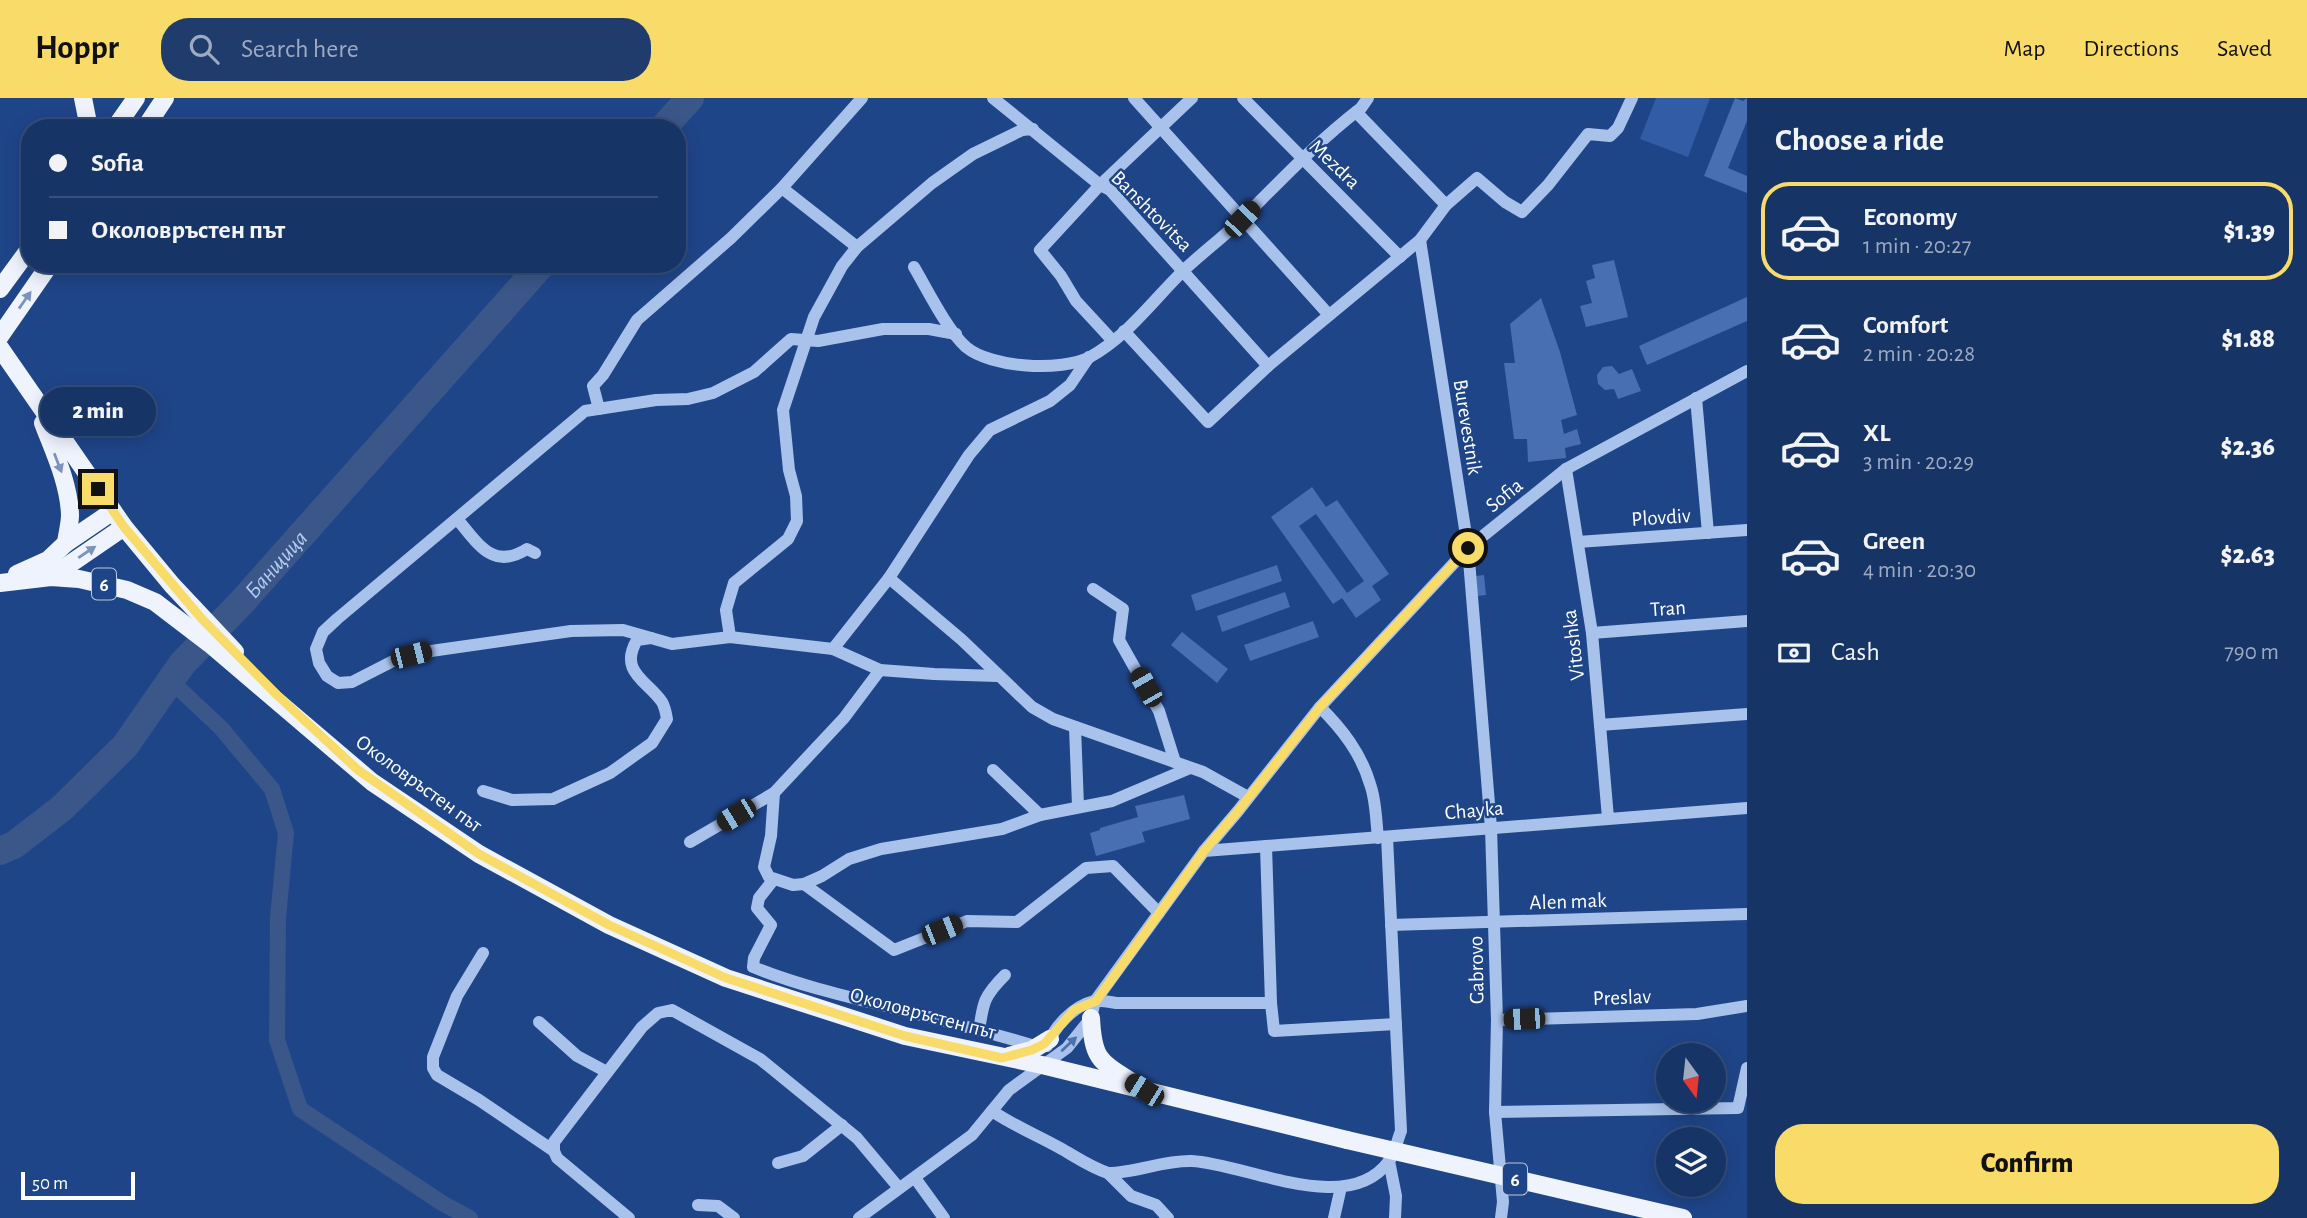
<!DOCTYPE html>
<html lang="en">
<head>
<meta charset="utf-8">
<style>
  :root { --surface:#173467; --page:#203c6d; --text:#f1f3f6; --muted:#9eaac0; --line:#364f7b; --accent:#f9db69 }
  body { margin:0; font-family:"Alegreya Sans",sans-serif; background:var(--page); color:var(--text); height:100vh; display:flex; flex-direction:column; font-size:26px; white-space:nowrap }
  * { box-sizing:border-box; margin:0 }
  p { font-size:23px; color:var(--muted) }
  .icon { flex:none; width:38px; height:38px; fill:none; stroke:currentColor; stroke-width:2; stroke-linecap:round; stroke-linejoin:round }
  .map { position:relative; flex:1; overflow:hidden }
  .side { display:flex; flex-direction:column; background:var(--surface); width:560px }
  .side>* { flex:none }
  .banner { position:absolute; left:21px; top:21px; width:665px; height:154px; border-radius:28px; box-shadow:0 4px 18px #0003,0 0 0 2px var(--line); display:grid; align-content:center; height:154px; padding:0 28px; background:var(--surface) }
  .needle { width:46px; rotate:165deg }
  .tools { position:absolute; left:1656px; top:945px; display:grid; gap:14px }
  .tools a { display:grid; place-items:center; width:70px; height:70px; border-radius:50%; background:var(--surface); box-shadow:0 4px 18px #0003,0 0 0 2px var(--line); font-size:35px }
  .scale { position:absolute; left:21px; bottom:18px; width:114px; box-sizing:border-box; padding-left:7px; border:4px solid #fff; border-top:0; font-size:19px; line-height:24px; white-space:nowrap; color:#fff; -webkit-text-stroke:5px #1f4589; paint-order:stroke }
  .end { position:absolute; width:32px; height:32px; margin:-16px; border:9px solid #f9db69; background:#111; box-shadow:0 0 0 4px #111 }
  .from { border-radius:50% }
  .bubble { position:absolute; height:49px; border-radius:24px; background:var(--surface); box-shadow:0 4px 18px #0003,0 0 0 2px var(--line); font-size:23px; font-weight:800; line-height:49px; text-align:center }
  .car { position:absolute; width:21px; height:42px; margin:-21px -10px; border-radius:9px; box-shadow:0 0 5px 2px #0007; background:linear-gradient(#222 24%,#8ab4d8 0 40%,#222 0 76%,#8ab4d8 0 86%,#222 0) }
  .banner b { display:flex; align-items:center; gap:24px; height:66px; font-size:26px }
  .banner b+b { border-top:2px solid var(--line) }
  .banner i { width:18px; height:18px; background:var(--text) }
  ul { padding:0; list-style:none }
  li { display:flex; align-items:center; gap:21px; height:98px; margin:0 14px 10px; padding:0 14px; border:4px solid transparent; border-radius:28px }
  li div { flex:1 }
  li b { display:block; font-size:26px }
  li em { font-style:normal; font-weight:800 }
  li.current { border-color:var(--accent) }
  li>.icon { width:63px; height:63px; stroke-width:1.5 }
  h2 { padding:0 28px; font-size:32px; line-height:84px }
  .pay { display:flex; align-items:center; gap:18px; height:77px; padding:0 28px; font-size:26px }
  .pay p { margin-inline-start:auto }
  .primary-button { display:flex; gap:14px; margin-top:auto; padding:14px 28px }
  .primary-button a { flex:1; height:80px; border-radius:28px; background:var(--accent); color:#111; font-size:28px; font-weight:800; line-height:80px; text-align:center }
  header { display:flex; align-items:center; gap:42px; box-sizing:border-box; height:98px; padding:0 35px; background:var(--accent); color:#111 }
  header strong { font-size:33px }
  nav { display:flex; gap:38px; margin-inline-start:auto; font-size:24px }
  .search { width:490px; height:63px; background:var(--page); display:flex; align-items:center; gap:18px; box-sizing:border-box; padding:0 24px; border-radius:28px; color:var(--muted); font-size:26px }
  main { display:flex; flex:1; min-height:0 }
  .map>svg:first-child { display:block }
</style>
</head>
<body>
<header>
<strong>Hoppr</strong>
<div class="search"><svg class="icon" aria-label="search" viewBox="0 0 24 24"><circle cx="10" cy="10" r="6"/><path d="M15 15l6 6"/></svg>Search here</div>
<nav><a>Map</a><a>Directions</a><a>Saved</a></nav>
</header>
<main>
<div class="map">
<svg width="1747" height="1120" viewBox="0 0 1747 1120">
  <rect width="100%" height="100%" fill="#1f4589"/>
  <polygon fill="#325da6" points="1656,0 1710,0 1688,59 1640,41"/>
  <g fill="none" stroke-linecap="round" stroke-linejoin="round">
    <polyline stroke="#3b5789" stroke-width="16" points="170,582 221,630 272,691 286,735 278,820 277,942 300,1011 442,1105 470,1120"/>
    <g stroke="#3b5789" stroke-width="28">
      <polyline points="663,30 690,0"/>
      <path id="s1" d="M0 753 14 747 62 710 125 648 182 566 241 505 542 166"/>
    </g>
  </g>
  <g fill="#476fb1" fill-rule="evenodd">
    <polygon points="1735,0 1743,3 1747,0 1747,23 1728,70 1747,78 1747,95 1704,78"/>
    <polygon points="1614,162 1628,219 1586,229 1580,208 1592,205 1586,183 1595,180 1592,167"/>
    <polygon points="1747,199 1747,223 1647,267 1639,248"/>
    <polygon points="1541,200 1560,254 1577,317 1561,322 1564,336 1577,331 1581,346 1565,350 1566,360 1528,364 1527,341 1514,341 1504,265 1515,265 1510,226"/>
    <polygon points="1612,268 1619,276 1632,271 1641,293 1618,301 1614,291 1605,292 1598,286 1597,277 1603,269"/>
    <path d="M1312 389 1326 409 1337 402 1389 476 1372 488 1381 502 1356 520 1342 500 1333 506 1271 419ZM1316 416 1364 483 1347 495 1299 428Z"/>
    <polygon points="1277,467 1282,483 1196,513 1191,497"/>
    <polygon points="1484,477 1486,497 1477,498 1476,478"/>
    <polygon points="1285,494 1290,509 1222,534 1217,518"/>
    <polygon points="1313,523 1319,539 1250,563 1244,547"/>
    <polygon points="1182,534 1228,571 1217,585 1171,547"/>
    <polygon points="1184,697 1190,721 1142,734 1145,744 1096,758 1090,735 1100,732 1100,730 1138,719 1135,708"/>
  </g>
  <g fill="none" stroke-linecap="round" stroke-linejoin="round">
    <g stroke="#a9c2eb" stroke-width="12">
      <polyline points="993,0 1100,87 1110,92 1268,268"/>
      <polyline points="1134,0 1329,217"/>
      <polyline points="1243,0 1400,159"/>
      <polyline points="1356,14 1446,107"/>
      <polyline points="782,90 857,149"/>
      <polyline points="1420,142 1468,450 1491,730 1497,922 1495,1014 1503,1104 1501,1120"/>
      <path d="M914 169C927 191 947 232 966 249 991 270 1061 274 1090 259 1127 239 1154 201 1184 172 1203 154 1225 138 1244 119 1282 81 1318 43 1361 10L1368 0"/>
      <polyline points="1124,233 1208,324 1268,268 1420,142 1446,107 1477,80 1505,104 1522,114 1548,87 1588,36 1610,38 1618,30 1632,0"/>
      <polyline points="956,236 929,231 883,231 818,243 791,241 754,274 713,295 688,301 656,302 585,313 337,521 323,534 316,551 319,565 327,578 338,585 352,584 397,561 424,554 571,533 623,532 672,546 730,539 833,551 880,572 934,576 997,578"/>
      <polyline points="1112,242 1076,203 1061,178 1040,152 1100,87 1192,0"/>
      <polyline points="1696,300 1708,435"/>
      <polyline points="599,311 593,288 603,277 637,222 731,140 782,90 862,0"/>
      <polyline points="1566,371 1592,535 1608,720"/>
      <path d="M457 421C478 445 492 473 527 451L535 455"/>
      <polyline points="1578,444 1747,432"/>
      <polyline points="889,480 962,542 1032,609 1053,621 1203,674 1248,699"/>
      <polyline points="1093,491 1123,511 1119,542 1159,613 1175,664"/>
      <polyline points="1592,535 1747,523"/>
      <polyline points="730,539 726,512 734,485 788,441 797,423 796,398 789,372 783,312 814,219 842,168 857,149 932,85 973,56 1022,32 1033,31"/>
      <polyline points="833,551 889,480 969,357 990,332 1050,303 1070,287 1089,259"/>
      <path d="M1320 609C1342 631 1361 655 1370 686 1376 702 1376 722 1378 740"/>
      <polyline points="1600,627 1747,616"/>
      <polyline points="1075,629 1078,708"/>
      <polyline points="993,672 1040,717"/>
      <path d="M483 693 512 702 553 701 610 675 652 645 667 621C666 615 665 609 662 604 648 583 618 574 637 542L651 540"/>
      <polyline points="774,695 771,738 764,769 769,779 793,787 804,786 822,778 849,761 881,751 1002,731 1040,717 1112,703 1190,670"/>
      <polyline points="690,744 774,695 844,620 880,572"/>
      <polyline points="1266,748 1271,905 1274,933 1396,926"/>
      <polyline points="1204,753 1747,710"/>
      <path d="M774 781 759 800 757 810 771 827 754 860 753 869C800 888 849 899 898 911 945 923 992 935 1038 949"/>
      <polyline points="804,786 894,852 967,823 1017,824 1086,770 1113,768 1159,815"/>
      <polyline points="1391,827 1747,816"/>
      <polyline points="483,855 457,898 433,959 433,970 437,977 479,1002 554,1053"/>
      <polyline points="1497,922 1697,916 1747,908"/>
      <polyline points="539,924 577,958 607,974"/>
      <path d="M979 933C983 904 984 898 1005 877"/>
      <path d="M1047 948C1054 929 1073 908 1094 903 1101 902 1110 904 1116 905H1271"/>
      <path d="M992 1013C1014 1028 1037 1037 1060 1050 1076 1059 1090 1069 1108 1075 1136 1075 1163 1062 1192 1063 1247 1066 1348 1120 1389 1063 1395 1055 1397 1043 1401 1033L1387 739"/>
      <polyline points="1495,1014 1738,1010 1747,970"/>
      <polyline points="1389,1063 1396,1098 1395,1120"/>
      <polyline points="778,1065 803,1058 842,1027"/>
      <polyline points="1108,1075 1131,1098 1156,1107 1168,1120"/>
      <polyline points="915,1080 944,1120"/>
      <polyline points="698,1107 718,1108 734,1120"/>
      <polyline points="629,1120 557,1060 554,1053 554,1044 642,929 658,915 672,912 760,961 857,1040 899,1090"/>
      <polyline points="859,1120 972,1037 1009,992 1067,950 1091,920 1095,903 1204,753 1238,713 1320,609 1468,450 1566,371 1747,273"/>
      <polyline points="1334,1120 1341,1089"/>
    </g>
    <g stroke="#eef3fe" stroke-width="18">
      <polyline points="83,0 87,20 86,30"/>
      <polyline points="115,30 136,0"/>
      <polyline points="145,30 165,0"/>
      <polyline points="0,191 30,150"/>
      <polyline points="0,238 50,166"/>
      <polyline points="0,250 124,429 172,487 235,554"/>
      <path d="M43 325C54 354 69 385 70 417 70 426 67 436 66 445"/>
      <polyline points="17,476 48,462 66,445 113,413"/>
      <polyline points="51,479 124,429"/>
      <polyline points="0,485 51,479 79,481 127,492 155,504 210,546 372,684 479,756 609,827 726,880 905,938 1042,967 1347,1042"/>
      <path d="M1091 920C1093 961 1099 963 1132 984"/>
      <polyline points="1009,958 1032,952 1050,941"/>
    </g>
    <polyline stroke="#eef3fe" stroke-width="18" points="1347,1042 1683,1120"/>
  </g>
  <defs><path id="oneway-solid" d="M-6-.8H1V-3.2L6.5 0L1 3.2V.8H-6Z" transform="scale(1.75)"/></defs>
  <g fill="#7c93be">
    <use href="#oneway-solid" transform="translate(25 202) rotate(-55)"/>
    <use href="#oneway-solid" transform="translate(58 365) rotate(69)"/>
    <use href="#oneway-solid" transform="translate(87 454) rotate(-34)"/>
  </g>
  <use fill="#4f71ab" href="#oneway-solid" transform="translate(1069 946) rotate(-43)"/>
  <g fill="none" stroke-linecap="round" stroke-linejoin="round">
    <polyline stroke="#f9db69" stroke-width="9" points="98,391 124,429 202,521 277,597 358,672 479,756 609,827 726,880 905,938 1002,960 1032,952 1044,946 1074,912 1096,903 1204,753 1238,713 1320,609 1468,450"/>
  </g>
  <g text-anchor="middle" stroke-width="5" stroke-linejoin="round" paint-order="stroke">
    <g fill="#1f4589" stroke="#bcc7dc" stroke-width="2">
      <rect x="92" y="470.5" width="24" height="31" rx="5"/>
      <rect x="1503" y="1065.5" width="24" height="31" rx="5"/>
    </g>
    <g font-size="19" font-weight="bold" fill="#fff">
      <text x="104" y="493">6</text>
      <text x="1515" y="1088">6</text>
    </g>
    <g font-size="21" fill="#fff" stroke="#1f4589">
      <text transform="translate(1335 66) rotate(44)" y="7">Mezdra</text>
      <text transform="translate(1152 113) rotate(45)" y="7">Banshtovitsa</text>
      <text transform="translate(1468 329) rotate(81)" y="7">Burevestnik</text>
      <text transform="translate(1504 397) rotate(-39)" y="7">Sofia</text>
      <text transform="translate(1661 419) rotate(-4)" y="7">Plovdiv</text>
      <text transform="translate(1668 510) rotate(-4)" y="7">Tran</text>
      <text transform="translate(1573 547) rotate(-97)" y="7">Vitoshka</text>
      <text transform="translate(419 685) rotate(36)" y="7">Околовръстен път</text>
      <text transform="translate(1474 712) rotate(-5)" y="7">Chayka</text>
      <text transform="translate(1568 803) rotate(-2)" y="7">Alen mak</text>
      <text transform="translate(1476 872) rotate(-91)" y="7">Gabrovo</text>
      <text transform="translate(1622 899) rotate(-2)" y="7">Preslav</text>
      <text transform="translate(923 915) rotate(15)" y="7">Околовръстен път</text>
    </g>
    <g font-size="23" font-style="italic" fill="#b5ccf2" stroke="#1f4589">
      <text dy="8" stroke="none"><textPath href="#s1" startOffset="401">Банщица</textPath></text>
    </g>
  </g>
</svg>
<div class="tools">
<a><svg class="needle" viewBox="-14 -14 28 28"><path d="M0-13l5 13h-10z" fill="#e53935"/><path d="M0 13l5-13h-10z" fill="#9eaac0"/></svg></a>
<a><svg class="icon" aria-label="layers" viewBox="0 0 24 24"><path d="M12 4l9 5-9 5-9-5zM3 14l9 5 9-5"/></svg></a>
</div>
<div class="scale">50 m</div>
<i class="end from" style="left:1468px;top:450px"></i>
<i class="end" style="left:98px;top:391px"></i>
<div class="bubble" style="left:40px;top:289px;width:116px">2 min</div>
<i class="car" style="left:1242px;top:121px;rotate:44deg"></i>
<i class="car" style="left:411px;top:557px;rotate:76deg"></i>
<i class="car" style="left:1146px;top:589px;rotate:330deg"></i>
<i class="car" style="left:736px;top:717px;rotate:239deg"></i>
<i class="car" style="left:942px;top:832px;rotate:68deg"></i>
<i class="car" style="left:1524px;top:921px;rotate:268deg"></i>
<i class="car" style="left:1144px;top:992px;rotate:302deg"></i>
<div class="banner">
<b><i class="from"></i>Sofia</b>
<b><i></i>Околовръстен път</b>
</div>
</div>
<section class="side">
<h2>Choose a ride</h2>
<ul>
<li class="current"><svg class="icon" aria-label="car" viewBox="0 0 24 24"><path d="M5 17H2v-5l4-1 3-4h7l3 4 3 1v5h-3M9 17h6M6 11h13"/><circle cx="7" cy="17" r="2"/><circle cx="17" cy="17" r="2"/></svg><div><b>Economy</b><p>1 min · 20:27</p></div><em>$1.39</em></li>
<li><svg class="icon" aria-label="car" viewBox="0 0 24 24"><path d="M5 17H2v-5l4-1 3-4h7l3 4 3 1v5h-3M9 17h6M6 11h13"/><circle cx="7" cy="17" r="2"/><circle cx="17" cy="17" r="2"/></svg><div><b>Comfort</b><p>2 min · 20:28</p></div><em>$1.88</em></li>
<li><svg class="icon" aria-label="car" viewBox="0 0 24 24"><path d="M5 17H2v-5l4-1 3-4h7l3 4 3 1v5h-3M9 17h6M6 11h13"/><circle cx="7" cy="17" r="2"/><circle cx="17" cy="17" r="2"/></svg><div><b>XL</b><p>3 min · 20:29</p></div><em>$2.36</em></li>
<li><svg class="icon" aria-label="car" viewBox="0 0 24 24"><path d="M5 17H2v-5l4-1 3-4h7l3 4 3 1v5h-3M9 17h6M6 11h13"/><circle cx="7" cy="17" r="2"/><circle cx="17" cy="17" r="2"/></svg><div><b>Green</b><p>4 min · 20:30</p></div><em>$2.63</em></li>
</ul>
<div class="pay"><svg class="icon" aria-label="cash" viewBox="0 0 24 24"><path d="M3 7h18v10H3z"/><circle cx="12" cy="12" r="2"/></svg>Cash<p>790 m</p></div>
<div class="primary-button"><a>Confirm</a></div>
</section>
</main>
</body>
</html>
